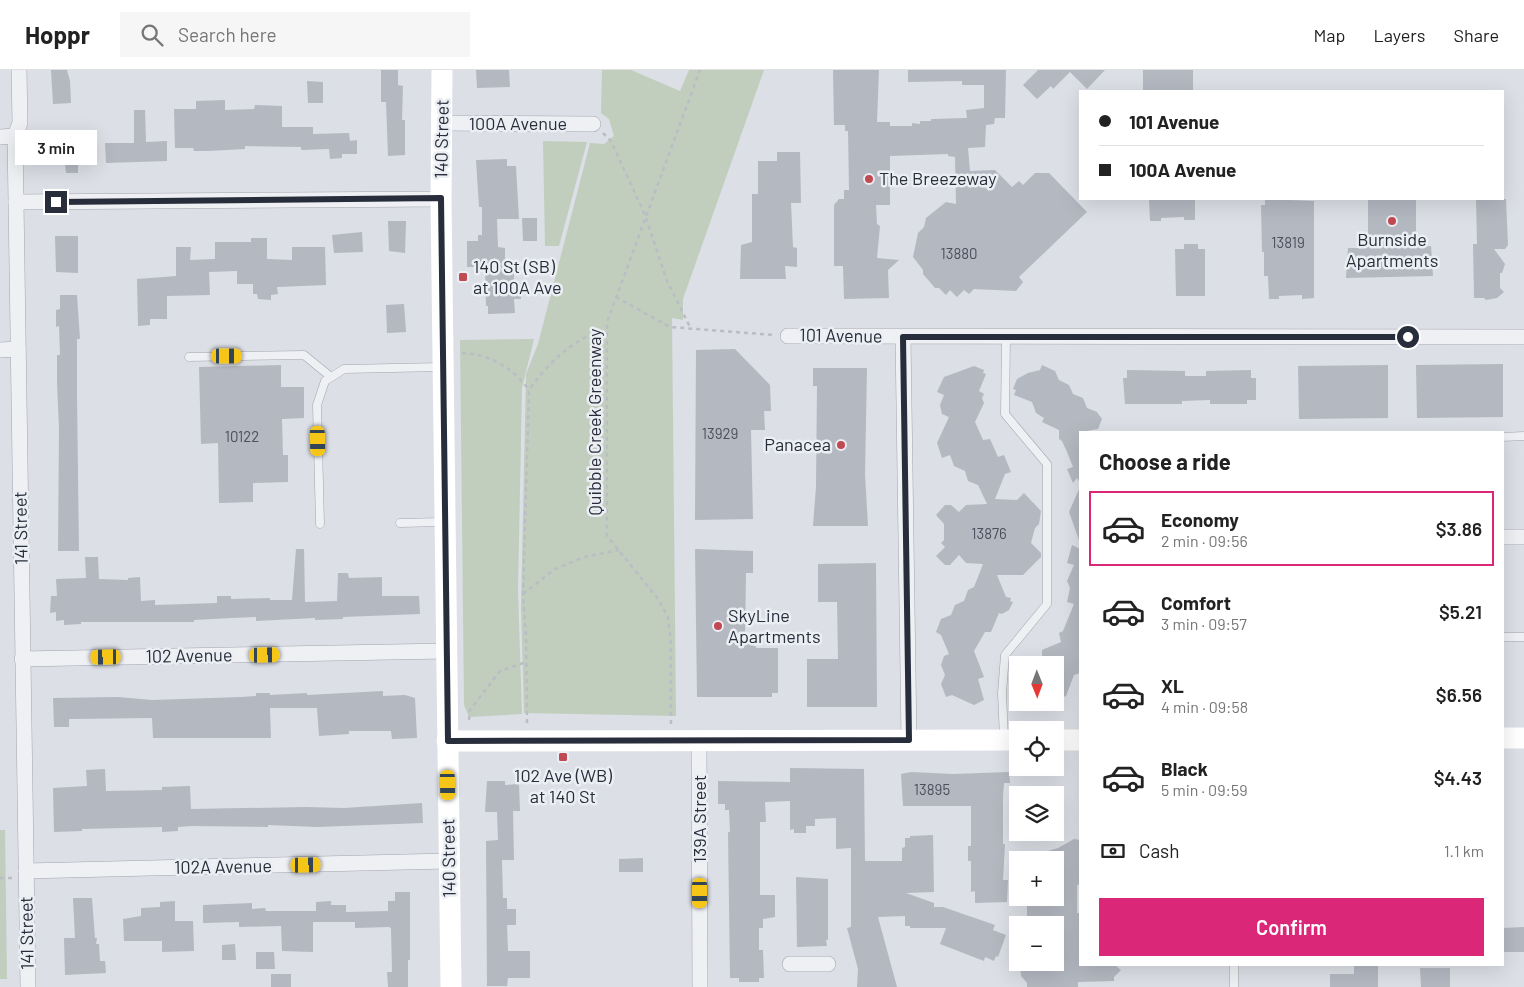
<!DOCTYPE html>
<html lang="en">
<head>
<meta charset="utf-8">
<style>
  :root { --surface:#fff; --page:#f6f6f6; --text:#222; --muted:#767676; --line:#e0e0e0; --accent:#db2777 }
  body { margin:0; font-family:Barlow,sans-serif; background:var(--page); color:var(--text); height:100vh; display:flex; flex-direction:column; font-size:19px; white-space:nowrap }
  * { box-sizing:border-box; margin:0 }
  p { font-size:16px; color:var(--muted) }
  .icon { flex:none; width:28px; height:28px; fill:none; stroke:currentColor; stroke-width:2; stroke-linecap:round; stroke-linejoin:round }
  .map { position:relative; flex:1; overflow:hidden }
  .side { position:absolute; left:1079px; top:361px; width:425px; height:535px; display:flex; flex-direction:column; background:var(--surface); border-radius:0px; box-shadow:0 5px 20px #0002 }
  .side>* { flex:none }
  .hud { position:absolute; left:1079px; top:20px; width:425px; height:110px; border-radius:0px; box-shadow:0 5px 20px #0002; display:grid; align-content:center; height:110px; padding:0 20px; background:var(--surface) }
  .needle { width:32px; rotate:179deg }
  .tools { position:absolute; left:1009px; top:586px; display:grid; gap:10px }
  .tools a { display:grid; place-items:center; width:55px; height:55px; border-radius:0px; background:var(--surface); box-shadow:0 5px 20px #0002; font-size:25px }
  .end { position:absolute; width:22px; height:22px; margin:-11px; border:6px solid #272d3a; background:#fff; box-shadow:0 0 0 2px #fff }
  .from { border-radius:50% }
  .bubble { position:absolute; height:35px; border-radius:0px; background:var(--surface); box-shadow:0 5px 20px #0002; font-size:16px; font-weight:600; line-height:35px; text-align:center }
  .car { position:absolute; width:15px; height:30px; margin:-15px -8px; border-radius:6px; box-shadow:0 0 4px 1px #0007; background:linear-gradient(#f5c518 24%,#345 0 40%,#f5c518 0 76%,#345 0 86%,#f5c518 0) }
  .hud b { display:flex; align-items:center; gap:18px; height:48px; font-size:19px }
  .hud b+b { border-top:1px solid var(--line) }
  .hud i { width:12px; height:12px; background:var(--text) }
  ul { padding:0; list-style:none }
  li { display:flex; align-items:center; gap:15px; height:75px; margin:0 10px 8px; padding:0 10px; border:2px solid transparent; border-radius:0px }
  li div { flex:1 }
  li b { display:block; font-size:19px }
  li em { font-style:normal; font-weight:600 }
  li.on { border-color:var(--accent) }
  li>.icon { width:45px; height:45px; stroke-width:1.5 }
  h2 { padding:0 20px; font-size:22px; line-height:60px }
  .pay { display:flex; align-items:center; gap:12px; height:55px; padding:0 20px; font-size:19px }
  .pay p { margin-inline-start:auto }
  .primary-button { display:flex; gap:10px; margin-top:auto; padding:10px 20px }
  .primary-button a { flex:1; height:58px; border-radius:0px; background:var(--accent); color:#fff; font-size:20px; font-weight:600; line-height:58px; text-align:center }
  header { display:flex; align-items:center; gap:30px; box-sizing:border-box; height:70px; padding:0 25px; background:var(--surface); border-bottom:1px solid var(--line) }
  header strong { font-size:24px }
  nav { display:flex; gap:28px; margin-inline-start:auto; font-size:18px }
  .search { width:350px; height:45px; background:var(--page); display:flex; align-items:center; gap:12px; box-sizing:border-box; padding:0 18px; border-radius:0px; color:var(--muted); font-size:19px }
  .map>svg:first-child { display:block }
</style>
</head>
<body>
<header>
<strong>Hoppr</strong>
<div class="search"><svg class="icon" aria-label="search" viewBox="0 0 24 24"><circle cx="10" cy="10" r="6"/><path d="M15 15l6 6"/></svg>Search here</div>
<nav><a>Map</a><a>Layers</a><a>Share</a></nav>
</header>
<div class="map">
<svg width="1524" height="917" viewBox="0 0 1524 917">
  <rect width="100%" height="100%" fill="#dcdfe5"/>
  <g fill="#c1cebe">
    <polygon points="602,0 631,0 680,21 689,0 764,0 683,229 683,250 672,248 676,646 524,643 521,538 526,304 538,274 590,73 604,74 614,66 609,49 601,43"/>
    <polygon points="543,71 587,72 559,176 545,176"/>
    <polygon points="534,269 522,318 518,520 522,644 469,647 464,635 460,270"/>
    <polygon points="0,760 5,760 7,909 0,909"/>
  </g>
  <g fill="#b4b8c1">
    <polygon points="51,0 67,0 70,11 71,33 53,34"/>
    <polygon points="381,0 398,0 398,15 403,16 402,50 405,50 405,85 388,86 386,32 381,32"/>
    <polygon points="476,0 509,0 510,17 477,18"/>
    <polygon points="833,0 879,0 877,52 890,52 890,56 912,56 912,53 920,54 920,51 931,51 931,49 967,48 966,40 984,38 984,15 962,15 962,11 908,12 908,0 1006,0 1005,48 995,48 994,54 986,55 985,77 968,78 970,101 995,100 1012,117 1019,111 1023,115 1035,103 1049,103 1087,142 1019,207 1023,212 1016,221 974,219 969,224 964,220 957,227 950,220 946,225 939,218 935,218 923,204 923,200 913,187 918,163 924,157 926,148 946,132 956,134 955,87 948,86 948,84 890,86 890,135 876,135 877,154 880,156 877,188 899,190 888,200 889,228 844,229 843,196 834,196 834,135 839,129 844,129 844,120 849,120 848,61 845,61 845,55 834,55"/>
    <polygon points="1038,0 1105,0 1087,19 1070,2 1053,19 1051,16 1037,29 1023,15"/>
    <rect x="1143" y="0" width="50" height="21"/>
    <polygon points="307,11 323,12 323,33 308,33"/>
    <polygon points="225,30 225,40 254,39 255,35 282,36 282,57 313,57 313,64 349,63 350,71 357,70 357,84 342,84 342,88 330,89 329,79 301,80 301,77 245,76 245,79 208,81 194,81 193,78 175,78 174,39 196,39 196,31"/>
    <polygon points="134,40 145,40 146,72 167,71 167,91 106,93 105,73 134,73"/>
    <polygon points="62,65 78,66 78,103 66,103 65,94 63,94"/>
    <polygon points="777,82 800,82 801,133 791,133 793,177 797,178 797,197 785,196 786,209 740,209 741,175 752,172 752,124 758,124 758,91 777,91"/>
    <polygon points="507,89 507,96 516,96 519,149 497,149 498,177 505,178 505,203 514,203 514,213 521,213 521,229 514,229 515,243 488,244 488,236 486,236 485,197 467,197 467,171 478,171 478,165 482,165 482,137 479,137 476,90"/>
    <polygon points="1149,129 1195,129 1195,150 1184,150 1184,147 1161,148 1161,151 1150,151"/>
    <polygon points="1265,129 1314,131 1314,228 1302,229 1302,225 1279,226 1279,229 1269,229 1268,206 1264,206 1264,182 1262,182 1261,135 1265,135"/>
    <polygon points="1368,129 1416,129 1416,177 1431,176 1433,206 1346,208 1348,178 1362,178 1362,173 1368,173"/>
    <polygon points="1476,129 1506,129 1508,175 1505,179 1494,179 1505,194 1502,203 1500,203 1500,218 1504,222 1497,228 1486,230 1484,228 1474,228 1473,174 1477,174"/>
    <polygon points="522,148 537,148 537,171 523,171"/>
    <polygon points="388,151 406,151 405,183 389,181"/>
    <polygon points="362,162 363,182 334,183 332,165"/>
    <polygon points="55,166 78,166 78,203 56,202"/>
    <polygon points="251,168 267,168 267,189 292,190 292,177 325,177 326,215 277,217 278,224 271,225 271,230 258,229 257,224 253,224 253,214 237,214 237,201 209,202 210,225 167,226 167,249 150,249 150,255 138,256 137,209 176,206 176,177 191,177 190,190 215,189 215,172 251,172"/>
    <polygon points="1184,174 1198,174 1198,179 1205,179 1205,226 1176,226 1175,179 1184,179"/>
    <polygon points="60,225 77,225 78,240 80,269 77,269 77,326 79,481 58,481 59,358 57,313 57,285 60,285 59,256 56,257 56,240 60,239"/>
    <polygon points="404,234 406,262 387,263 386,235"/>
    <polygon points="735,279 770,315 771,341 764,341 765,360 751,360 753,449 695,450 696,280"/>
    <polygon points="1503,294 1503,347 1417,348 1416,295"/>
    <polygon points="281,295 281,317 304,317 304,348 282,349 283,385 288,385 288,412 253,413 253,432 219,433 218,373 201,374 199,297"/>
    <polygon points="1042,295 1055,301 1059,310 1069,315 1073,324 1083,328 1087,338 1097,342 1102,349 1098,359 1080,362 1080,413 1077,408 1073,413 1067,399 1073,397 1067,382 1069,381 1067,382 1062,371 1059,369 1059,360 1042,352 1044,348 1036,343 1032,332 1014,325 1016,320 1013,319 1017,309 1028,303 1040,300"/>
    <polygon points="1388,295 1388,348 1299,349 1298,296"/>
    <polygon points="974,296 984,300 983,303 986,304 979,321 984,324 982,328 984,333 975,352 983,370 990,369 998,387 1004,385 1011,402 1005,404 995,429 1017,430 1024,423 1041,441 1039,454 1035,458 1031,473 1041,483 1041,487 1023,505 997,505 1006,527 1011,528 1010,531 1013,532 1009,540 1002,544 999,543 991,562 985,562 974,581 984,607 978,609 984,630 974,635 952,625 946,627 941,614 945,605 941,595 944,586 949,584 941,565 936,562 941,549 951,545 955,535 964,531 968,520 974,517 983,494 966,493 959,485 950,495 945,495 936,486 945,477 941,473 944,470 944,454 936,445 945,435 951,435 959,442 966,435 987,434 978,415 968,411 965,401 954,396 950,385 942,388 937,373 949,347 942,344 940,335 944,325 937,322 944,307"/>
    <polygon points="813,298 867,298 865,404 868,456 813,456 816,417 817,316 813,316"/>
    <polygon points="1127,300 1185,301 1185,306 1206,306 1206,301 1251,300 1251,308 1256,308 1256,330 1247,330 1247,334 1210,334 1210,330 1182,331 1182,334 1125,334 1123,308 1127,308"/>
    <polygon points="1080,417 1080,470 1079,470 1069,442"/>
    <polygon points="1072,475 1080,479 1080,603 1074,605 1066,626 1055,630 1055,595 1025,595 1042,586 1042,580 1061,572 1059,563 1063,561 1074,534 1067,532 1070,518 1067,511 1074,495 1067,493"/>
    <polygon points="296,479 304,479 305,532 337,531 338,503 348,503 349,508 382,507 382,526 419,526 420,544 343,547 343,549 315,550 315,548 256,551 256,547 232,548 194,550 194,552 81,552 81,554 64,555 64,550 56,551 56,542 50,543 51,526 57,526 56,509 86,508 85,487 98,487 99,509 128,510 128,508 140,507 141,531 155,530 155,535 217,533 217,526 231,526 231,529 270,528 270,530 292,530"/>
    <polygon points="695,479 753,481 753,503 746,503 745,567 757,578 778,578 778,623 772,623 772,627 697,627"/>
    <polygon points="876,493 877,637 807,637 807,589 838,589 837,532 818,532 818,494"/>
    <polygon points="383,621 383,626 405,625 415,628 417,668 392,669 391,661 349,661 349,664 319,666 317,638 270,638 271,668 153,668 152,648 69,649 69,657 54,657 53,628 118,627 152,630 241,627 256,626 256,623 270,623 270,625 307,623 307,625"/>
    <polygon points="790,698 864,699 865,791 902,791 902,778 905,777 905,768 910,768 910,766 933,765 934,822 906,823 934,833 934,837 943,837 995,855 993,860 1006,865 998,887 996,886 994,891 985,887 984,891 940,874 946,858 910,858 910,856 905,856 905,846 878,847 897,917 857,917 858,899 847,858 851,857 851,778 836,779 836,748 815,749 815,756 806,756 806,763 794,763 794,759 790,760 790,731 765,732 766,752 760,752 760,825 775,825 775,847 763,849 763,858 759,858 759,880 763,880 764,908 759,908 759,912 739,912 739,908 730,908 728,762 730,762 729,740 725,740 725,734 718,734 718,711 790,712"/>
    <polygon points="105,699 106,721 162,720 162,717 190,716 191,739 306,737 344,738 422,733 423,753 317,757 268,755 268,757 192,756 178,757 178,761 162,762 162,757 82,759 82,761 54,762 53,718 87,716 86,700"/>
    <polygon points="911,702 953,704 1009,702 1010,713 1004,713 1003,727 1003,774 1005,774 1003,810 1008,810 1007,832 975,833 975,821 971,822 971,791 968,791 968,776 971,776 971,736 903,736 901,704"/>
    <polygon points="487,711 505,711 505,715 519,714 520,741 513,741 514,790 502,790 503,828 507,828 507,839 516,839 516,855 507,855 508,881 530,881 530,908 508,908 507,916 487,916 486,771 498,770 497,742 485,742"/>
    <polygon points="1074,769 1080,770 1080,814 1077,815 1077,843 1080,843 1080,895 1115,895 1121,900 1114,907 1114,911 1078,912 1078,917 1027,917 1027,913 1021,906 1020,892 1055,892 1055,855 1027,855 1027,828 1055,828 1055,790 1025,788 1058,778"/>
    <polygon points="643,788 643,802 619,802 619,789"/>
    <polygon points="796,807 828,809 828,870 826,870 827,876 797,877"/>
    <polygon points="395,822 410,822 410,890 408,890 408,917 388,917 387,902 392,902 391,858 389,857 355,858 355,852 313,852 313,882 282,881 281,856 239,857 239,852 203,853 203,835 252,833 252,839 265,838 266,841 316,841 316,832 331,831 331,835 346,835 346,842 388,841 388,831 395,831"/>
    <polygon points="73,828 92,828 95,868 97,868 96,874 99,874 100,891 105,891 106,903 65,905 64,868 75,868"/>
    <polygon points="175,831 175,851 193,851 194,881 162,882 162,871 124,871 123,849 141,846 141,838 160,837 160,832"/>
    <polygon points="1524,857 1524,882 1502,882 1502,858"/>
    <polygon points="235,874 236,890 222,890 222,875"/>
    <polygon points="256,882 274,882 275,899 256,899"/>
    <polygon points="1354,895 1378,895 1378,917 1330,917 1330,904 1354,904"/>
    <polygon points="1420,898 1450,898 1450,917 1421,917"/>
    <rect x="271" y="904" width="20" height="13"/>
  </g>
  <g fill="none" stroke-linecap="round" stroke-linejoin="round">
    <defs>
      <g id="lane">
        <polyline points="189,287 304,285 331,307"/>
        <polyline points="1502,367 1524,366"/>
        <polyline points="400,453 443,452"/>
        <polyline points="320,454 317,335 325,311 344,299 441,297"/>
        <polyline points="1502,567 1524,567"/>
        <polyline points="1004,668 1002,623 1005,585 1047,534 1047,394 1005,344 1006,268"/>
        <polyline points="1234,895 1234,917"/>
      </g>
      <g id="street">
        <polyline points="19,0 20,53 15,66 28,917"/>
        <polyline points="443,53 593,54"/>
        <polyline points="0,67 15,66"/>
        <polyline points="16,132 441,129"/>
        <polyline points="788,266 1524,267"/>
        <polyline points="903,267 909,670"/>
        <polyline points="0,280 18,279"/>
        <polyline points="1502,467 1524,467"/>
        <polyline points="22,589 446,581"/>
        <polyline points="699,671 700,917"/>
        <polyline points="26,801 449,791"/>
        <polyline points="790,894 828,894"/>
      </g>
    </defs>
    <use href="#lane" stroke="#a2a6ae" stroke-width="9"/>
    <use href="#street" stroke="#a2a6ae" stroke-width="16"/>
    <g stroke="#babdc4" stroke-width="2.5" stroke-dasharray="4 4" stroke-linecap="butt">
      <polyline points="603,63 611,71 645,145 667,211 691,259"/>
      <polyline points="616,227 670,257 774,265"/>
      <path d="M462 283C490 284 513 298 529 320"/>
      <polyline points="523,524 555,499 584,487 619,480"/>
      <polyline points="469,650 470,640 500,601 526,592"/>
      <path d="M527 653 526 567 523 524 529 320C543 300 562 280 584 268 590 265 600 265 607 263"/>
      <polyline points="671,654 671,572 668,548 659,530 607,466 607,252 700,0"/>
      <polyline points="0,808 12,808"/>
    </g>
    <use href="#lane" stroke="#eef0f4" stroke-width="8"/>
    <use href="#street" stroke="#eef0f4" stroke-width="15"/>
    <g stroke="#fff" stroke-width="21">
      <polyline points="442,0 441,129 451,917"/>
      <polyline points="1502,668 1524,668"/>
      <polyline points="1055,670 1080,670"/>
      <polyline points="447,671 1018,670"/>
    </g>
  </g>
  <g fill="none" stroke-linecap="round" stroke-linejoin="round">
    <polyline stroke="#272d3a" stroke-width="6" points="56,132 441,128 448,671 909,670 903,267 1408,267"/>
  </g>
  <g fill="#c14a52" stroke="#ebeef3" stroke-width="2">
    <circle cx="869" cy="109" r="5"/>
    <circle cx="1392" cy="151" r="5"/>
    <rect x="458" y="202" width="10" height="10" rx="2.5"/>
    <circle cx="841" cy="375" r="5"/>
    <circle cx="718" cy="556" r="5"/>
    <rect x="558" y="682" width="10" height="10" rx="2.5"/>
  </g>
  <g text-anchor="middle" stroke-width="5" stroke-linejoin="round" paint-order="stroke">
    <g font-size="15" fill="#4a505c">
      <text x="1288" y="178">13819</text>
      <text x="959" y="189">13880</text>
      <text x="720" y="369">13929</text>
      <text x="242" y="372">10122</text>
      <text x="989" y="469">13876</text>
      <text x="932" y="725">13895</text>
    </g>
    <g font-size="18" fill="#272d3a" stroke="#ebeef3">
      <text x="518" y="60">100A Avenue</text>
      <text transform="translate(442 69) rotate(-89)" y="6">140 Street</text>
      <text transform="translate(841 266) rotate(1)" y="6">101 Avenue</text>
      <text transform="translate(595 352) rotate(-90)" y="6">Quibble Creek Greenway</text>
      <text transform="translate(21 458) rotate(-91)" y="6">141 Street</text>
      <text transform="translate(189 586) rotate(-1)" y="6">102 Avenue</text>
      <text transform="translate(700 749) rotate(-90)" y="6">139A Street</text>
      <text transform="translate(449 788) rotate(-91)" y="6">140 Street</text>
      <text transform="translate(223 797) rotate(-1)" y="6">102A Avenue</text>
      <text transform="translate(27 863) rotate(-91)" y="6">141 Street</text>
    </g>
    <g font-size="18" fill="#272d3a" stroke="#ebeef3" text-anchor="start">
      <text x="879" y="115">The Breezeway</text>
      <text x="1392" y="176" text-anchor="middle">Burnside<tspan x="1392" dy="21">Apartments</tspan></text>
      <text x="473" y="203">140 St (SB)<tspan x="473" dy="21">at 100A Ave</tspan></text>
      <text x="831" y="381" text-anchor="end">Panacea</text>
      <text x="728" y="552">SkyLine<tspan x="728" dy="21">Apartments</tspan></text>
      <text x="563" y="712" text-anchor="middle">102 Ave (WB)<tspan x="563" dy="21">at 140 St</tspan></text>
    </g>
  </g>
</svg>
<div class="tools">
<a><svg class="needle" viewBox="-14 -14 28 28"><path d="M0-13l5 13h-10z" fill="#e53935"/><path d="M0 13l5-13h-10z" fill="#767676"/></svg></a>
<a><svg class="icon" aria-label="locate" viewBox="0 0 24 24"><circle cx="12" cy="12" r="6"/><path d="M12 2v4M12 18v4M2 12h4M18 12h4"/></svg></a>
<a><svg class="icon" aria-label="layers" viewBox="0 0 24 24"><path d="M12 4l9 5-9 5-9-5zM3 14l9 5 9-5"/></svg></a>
<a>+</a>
<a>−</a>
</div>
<i class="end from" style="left:1408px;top:267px"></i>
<i class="end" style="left:56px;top:132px"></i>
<div class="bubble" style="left:15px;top:60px;width:82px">3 min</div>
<i class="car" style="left:227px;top:286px;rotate:90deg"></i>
<i class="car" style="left:318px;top:371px;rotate:179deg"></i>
<i class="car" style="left:265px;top:585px;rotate:89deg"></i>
<i class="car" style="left:106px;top:587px;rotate:269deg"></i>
<i class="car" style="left:448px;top:715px;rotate:179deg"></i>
<i class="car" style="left:306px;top:795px;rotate:89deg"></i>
<i class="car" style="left:700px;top:823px;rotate:180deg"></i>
<div class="hud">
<b><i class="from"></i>101 Avenue</b>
<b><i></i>100A Avenue</b>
</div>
<section class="side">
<h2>Choose a ride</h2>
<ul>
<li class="on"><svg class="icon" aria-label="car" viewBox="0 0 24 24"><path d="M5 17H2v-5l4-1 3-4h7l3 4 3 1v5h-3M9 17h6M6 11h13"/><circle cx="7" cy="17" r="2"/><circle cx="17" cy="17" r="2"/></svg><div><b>Economy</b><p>2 min · 09:56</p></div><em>$3.86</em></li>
<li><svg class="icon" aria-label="car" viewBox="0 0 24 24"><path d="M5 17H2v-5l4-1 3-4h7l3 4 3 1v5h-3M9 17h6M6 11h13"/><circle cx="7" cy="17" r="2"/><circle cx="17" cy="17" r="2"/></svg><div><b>Comfort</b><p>3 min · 09:57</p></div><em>$5.21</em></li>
<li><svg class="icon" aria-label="car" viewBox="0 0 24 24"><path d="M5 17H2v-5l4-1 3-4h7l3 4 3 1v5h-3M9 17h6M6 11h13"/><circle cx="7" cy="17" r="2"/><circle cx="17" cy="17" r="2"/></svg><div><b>XL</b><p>4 min · 09:58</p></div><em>$6.56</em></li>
<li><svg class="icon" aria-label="car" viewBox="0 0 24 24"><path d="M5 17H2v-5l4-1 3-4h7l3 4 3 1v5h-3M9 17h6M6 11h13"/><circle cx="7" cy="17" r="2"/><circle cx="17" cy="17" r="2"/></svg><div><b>Black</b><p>5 min · 09:59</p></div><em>$4.43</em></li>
</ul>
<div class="pay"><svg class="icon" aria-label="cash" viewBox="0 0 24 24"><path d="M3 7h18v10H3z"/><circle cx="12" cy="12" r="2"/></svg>Cash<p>1.1 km</p></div>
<div class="primary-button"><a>Confirm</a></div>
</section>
</div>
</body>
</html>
